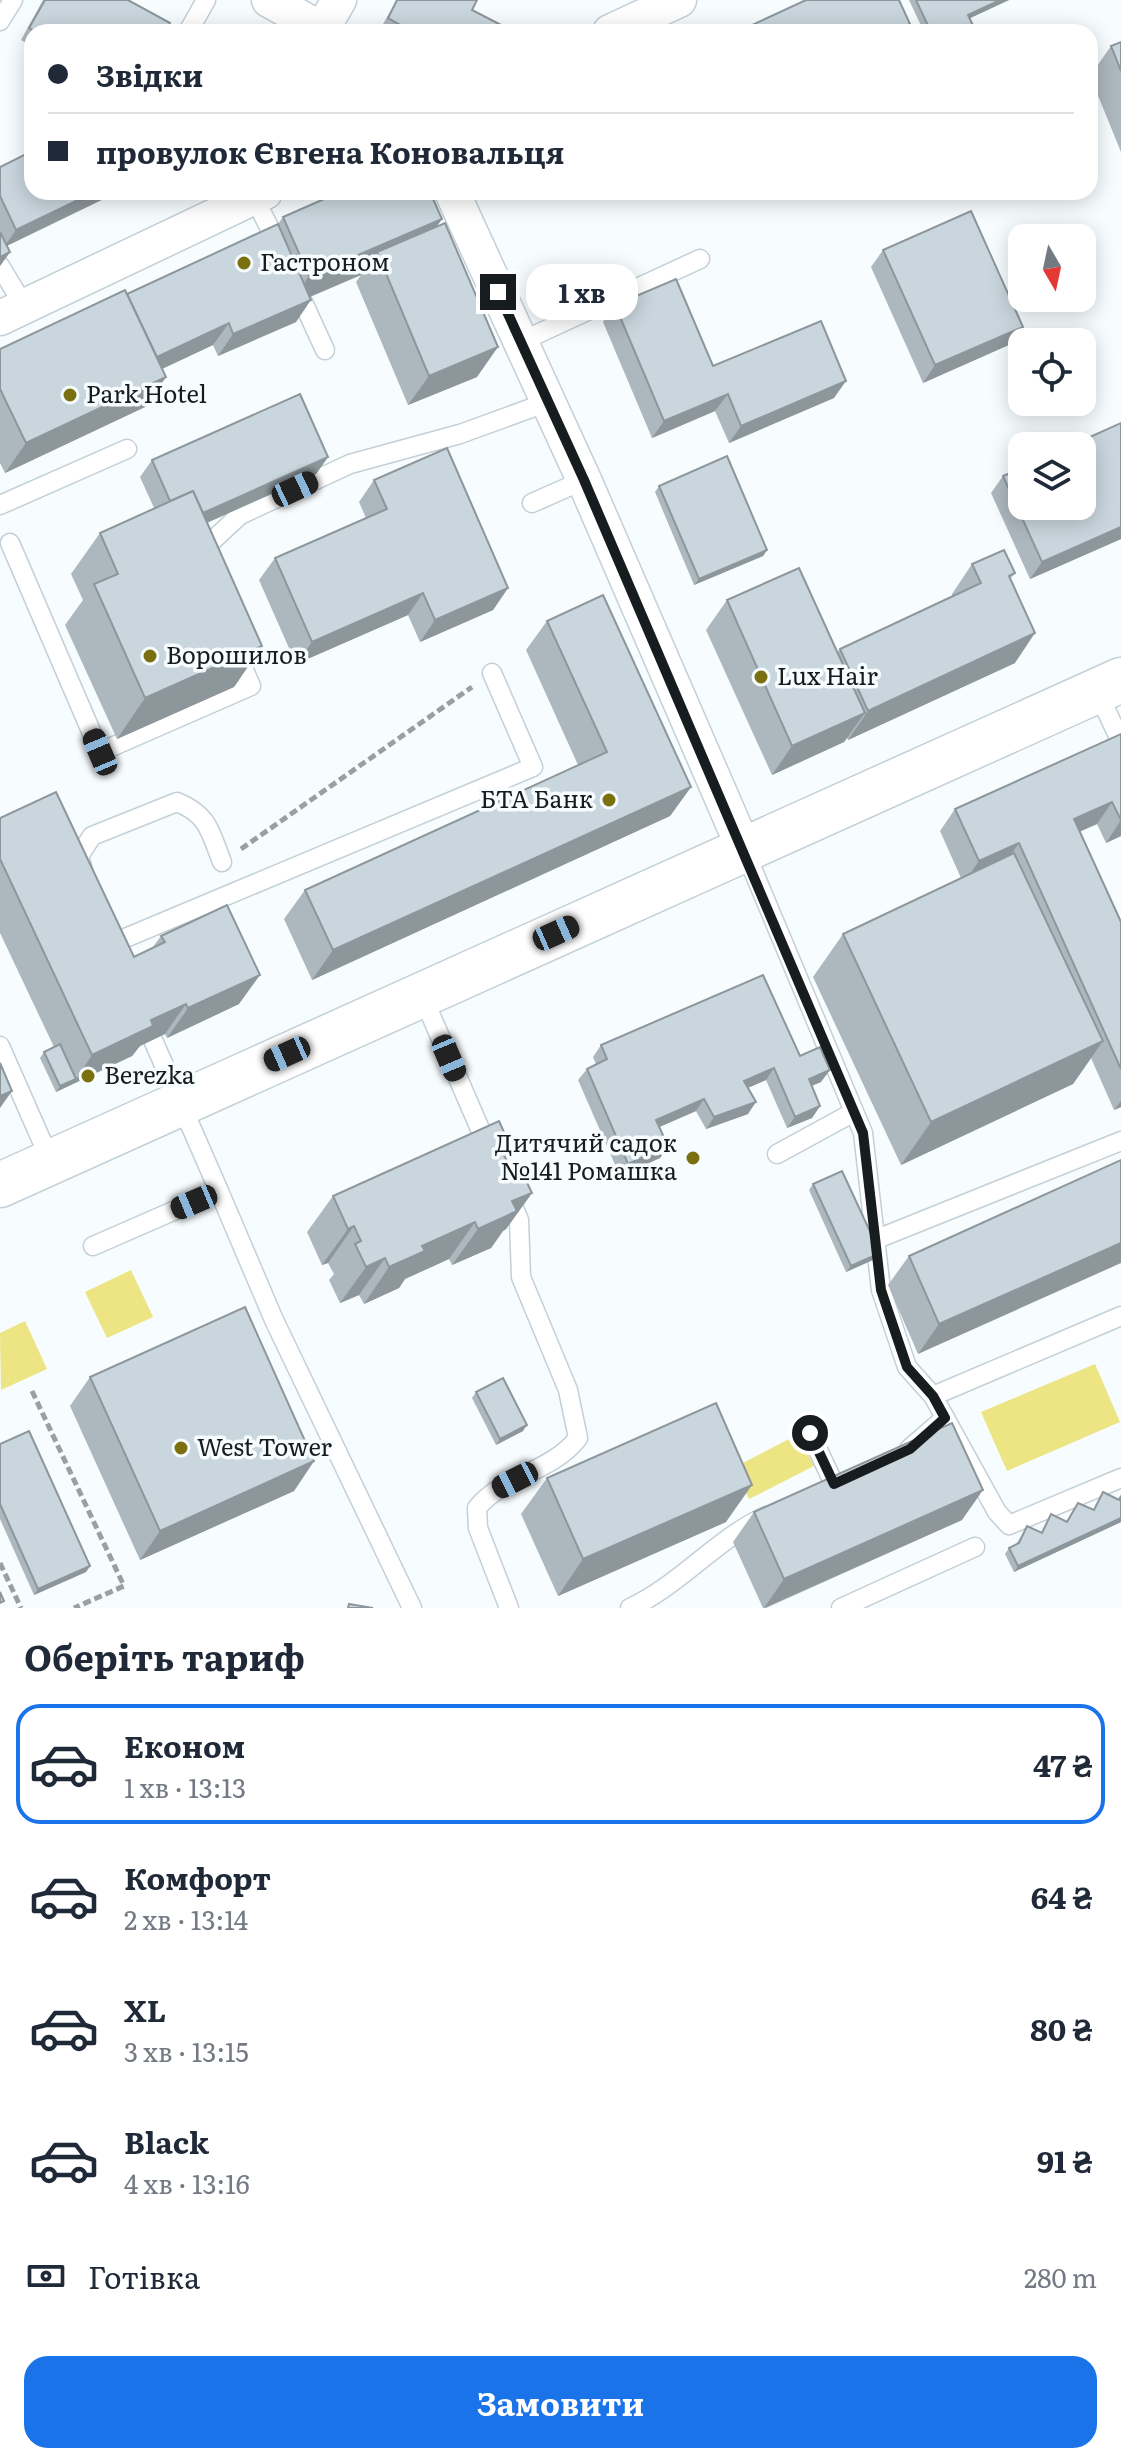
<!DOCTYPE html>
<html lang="uk">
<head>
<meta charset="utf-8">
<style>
  :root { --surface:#fff; --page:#f2f2f3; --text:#1f2937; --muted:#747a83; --line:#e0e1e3; --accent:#1a73e8 }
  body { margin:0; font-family:Literata,serif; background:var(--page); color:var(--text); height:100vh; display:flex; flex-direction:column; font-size:30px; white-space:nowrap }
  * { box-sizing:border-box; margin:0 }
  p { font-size:26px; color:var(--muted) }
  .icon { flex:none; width:44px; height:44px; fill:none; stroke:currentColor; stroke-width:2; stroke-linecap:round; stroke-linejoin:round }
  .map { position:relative; height:1608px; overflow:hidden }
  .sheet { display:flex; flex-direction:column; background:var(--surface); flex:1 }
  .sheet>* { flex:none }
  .banner { position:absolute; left:24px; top:24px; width:1074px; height:176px; border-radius:24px; box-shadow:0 4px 20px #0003; display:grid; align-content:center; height:176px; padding:0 24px; background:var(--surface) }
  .needle { width:52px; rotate:171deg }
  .tools { position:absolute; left:1008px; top:224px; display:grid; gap:16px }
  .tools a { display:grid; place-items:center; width:88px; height:88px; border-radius:16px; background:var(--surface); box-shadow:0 4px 20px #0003; font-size:40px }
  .end { position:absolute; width:36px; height:36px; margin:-18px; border:10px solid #171c1f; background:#fff; box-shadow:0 0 0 4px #fff }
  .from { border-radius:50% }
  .bubble { position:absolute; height:56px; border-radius:24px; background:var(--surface); box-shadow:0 4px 20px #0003; font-size:26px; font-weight:700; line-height:56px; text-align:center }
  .car { position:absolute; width:24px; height:48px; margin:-24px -12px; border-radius:10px; box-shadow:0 0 6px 2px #0007; background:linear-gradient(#222 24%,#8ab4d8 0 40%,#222 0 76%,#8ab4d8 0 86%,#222 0) }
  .banner b { display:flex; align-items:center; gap:28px; height:76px; font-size:30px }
  .banner b+b { border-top:2px solid var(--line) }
  .banner i { width:20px; height:20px; background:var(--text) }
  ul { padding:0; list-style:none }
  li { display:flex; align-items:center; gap:24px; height:120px; margin:0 16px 12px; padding:0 8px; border:4px solid transparent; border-radius:24px }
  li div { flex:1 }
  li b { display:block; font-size:30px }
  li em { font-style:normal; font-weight:700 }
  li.on { border-color:var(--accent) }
  li>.icon { width:72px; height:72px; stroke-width:1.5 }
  h2 { padding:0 24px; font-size:36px; line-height:96px }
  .pay { display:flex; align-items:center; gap:20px; height:88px; padding:0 24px; font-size:30px }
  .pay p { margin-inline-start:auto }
  .button { display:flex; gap:16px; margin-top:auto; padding:16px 24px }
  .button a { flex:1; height:92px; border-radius:24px; background:var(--accent); color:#fff; font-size:32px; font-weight:700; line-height:92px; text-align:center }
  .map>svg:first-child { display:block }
</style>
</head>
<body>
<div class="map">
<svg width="1121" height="1608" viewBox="0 0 1121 1608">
  <rect width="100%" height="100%" fill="#f7fcff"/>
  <g fill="#ede484">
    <polygon points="131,1270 153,1317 107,1338 85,1292"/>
    <polygon points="25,1321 47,1369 1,1390 0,1333"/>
    <polygon points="1095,1364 1120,1422 1007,1471 981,1412"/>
    <polygon points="799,1434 814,1466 749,1499 733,1468"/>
  </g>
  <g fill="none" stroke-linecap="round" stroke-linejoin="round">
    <defs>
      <g id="lane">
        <polyline points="0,21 13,0"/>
        <polyline points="188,32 206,0"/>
        <polyline points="254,197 276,241"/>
        <polyline points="0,266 24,306"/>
        <polyline points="302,300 325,350"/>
        <polyline points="520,342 700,259"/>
        <polyline points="532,503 584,480"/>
        <polyline points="0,505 127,449"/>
        <polyline points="10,543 100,752 251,686 235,649"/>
        <polyline points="196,556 240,515 350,464 460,434 548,402"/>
        <polyline points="1097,691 1121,742"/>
        <polyline points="744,849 863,1133 881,1290 907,1367 933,1396 997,1512 1009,1525 1121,1478"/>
        <path d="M83 870 79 856 92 836 177 802C209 815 210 832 222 862"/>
        <polyline points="111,944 533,767 492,673"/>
        <polyline points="422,995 490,1152"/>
        <polyline points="0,1046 51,1162"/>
        <polyline points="777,1154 854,1112"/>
        <polyline points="219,1191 274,1320 412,1608"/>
        <path d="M508 1194 519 1220 521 1277 568 1390 578 1438C552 1472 504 1475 477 1508L478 1528 509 1608"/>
        <polyline points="877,1239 1121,1141"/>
        <polyline points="93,1246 219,1191 153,1040"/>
        <polyline points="933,1396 1121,1316"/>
        <polyline points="810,1433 834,1484"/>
        <polyline points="909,1449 945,1418"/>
        <path d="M630 1608C680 1585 716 1539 766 1516"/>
        <polyline points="841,1608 975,1547"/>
      </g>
      <g id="street">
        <polyline points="269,0 326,32"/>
        <polyline points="322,29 339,0"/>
        <polyline points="610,32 679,0"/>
        <polyline points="452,192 584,480 744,849"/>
        <polyline points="0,318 265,192"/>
      </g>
      <polyline id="secondary" points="0,1185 1121,680"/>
    </defs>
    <use href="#lane" stroke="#c3d0d7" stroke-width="21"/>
    <use href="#street" stroke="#c3d0d7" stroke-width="37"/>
    <use href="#secondary" stroke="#c3d0d7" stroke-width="47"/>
    <g stroke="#9a9fa2" stroke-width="5" stroke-dasharray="8 4" stroke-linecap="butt">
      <polyline points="241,849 472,687"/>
      <polyline points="32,1391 124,1586 74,1608"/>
      <polyline points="0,1563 21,1608"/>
    </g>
    <use href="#lane" stroke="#fff" stroke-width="18"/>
    <use href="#street" stroke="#fff" stroke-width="34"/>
    <use href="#secondary" stroke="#fff" stroke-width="44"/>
  </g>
  <g fill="#adb8be">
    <polygon points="43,0 128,0 165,32 32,32 32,46 21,40"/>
    <polygon points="397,0 477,0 472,10 503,26 498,32 398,32 383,24"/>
    <polygon points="909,0 1009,0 970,18 976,32 924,32"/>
    <polygon points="1121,42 1121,152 1090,76 1111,46"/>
    <polygon points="0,167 32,192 118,192 7,246 10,252 0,266"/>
    <polygon points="283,217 442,219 436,227 477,377 408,405 356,282 361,275 310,297 296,322 218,356 213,345 162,369 166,377 145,407 5,473 0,463 0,349 127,294 278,224"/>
    <polygon points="883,250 1011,344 923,383 871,267"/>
    <polygon points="615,305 713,366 834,398 729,443 715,411 652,438 603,322"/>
    <polygon points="1121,423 1121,539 1030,579 991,493 1003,476"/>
    <polygon points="328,457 316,474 207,523 262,646 234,687 117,739 65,625 83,600 71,574 100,533 154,508 140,477 152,460"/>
    <polygon points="374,480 508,588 493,610 420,642 408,615 296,664 259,580 275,558 366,518 359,502"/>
    <polygon points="659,486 767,550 763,556 694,585 655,492"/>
    <polygon points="972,564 1015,573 1010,579 1015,663 848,740 847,738 844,742 772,775 706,630 727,600 837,652 840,649 952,596 952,594"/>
    <polygon points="547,621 691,787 670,816 312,980 284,919 305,890 578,765 526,650"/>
    <polygon points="1121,734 1121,836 1106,843 1097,824 1080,831 1121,922 1121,1107 1114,1110 1091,1058 1073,1084 901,1165 813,977 843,934 961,878 940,831 955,809"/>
    <polygon points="0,818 134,957 153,947 161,936 239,1004 167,1038 165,1034 140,1046 132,1056 56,1092 40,1058 44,1052 54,1047 0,933"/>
    <polygon points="601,1045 800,1056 821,1082 812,1086 820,1106 812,1118 787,1128 766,1080 748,1088 748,1114 706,1129 696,1111 659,1127 668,1146 660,1158 620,1176 578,1080 587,1069 596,1064 593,1057"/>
    <polygon points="507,1160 513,1173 532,1193 506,1229 503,1231 491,1248 452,1265 449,1259 405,1279 399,1288 364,1304 359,1295 340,1303 329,1280 334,1274 328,1263 322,1265 307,1232 333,1196"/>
    <polygon points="1121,1160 918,1354 888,1285 909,1256"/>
    <polygon points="813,1184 875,1259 846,1272 809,1190"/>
    <polygon points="90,1377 314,1461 294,1491 140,1560 70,1406"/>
    <polygon points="476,1392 523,1431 496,1445 472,1398"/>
    <polygon points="0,1444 90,1566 86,1572 34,1595 0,1519"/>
    <polygon points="547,1478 726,1522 558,1596 521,1514"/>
    <polygon points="1103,1492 1118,1499 1121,1494 1121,1522 1014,1572 1005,1554 1009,1548 1017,1543 1027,1526 1041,1533 1051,1514 1067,1521 1078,1503 1093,1510"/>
    <polygon points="754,1512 962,1520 766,1608 763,1608 733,1542"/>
  </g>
  <g fill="#8d969b">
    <polygon points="1000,0 1009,0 964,21 968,15"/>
    <polygon points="910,24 904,32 892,32"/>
    <polygon points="503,26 499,32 489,32"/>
    <polygon points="88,192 118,192 4,247 16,230 76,201 80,196"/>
    <polygon points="442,219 421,248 377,252 361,275 288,306 309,276"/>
    <polygon points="10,252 0,266 0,257"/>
    <polygon points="311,300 296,322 218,356 233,334"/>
    <polygon points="229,323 213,345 134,382 149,360"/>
    <polygon points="1023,327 1011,344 923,383 935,365"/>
    <polygon points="498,347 477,377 408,405 429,376"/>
    <polygon points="166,377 145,407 5,473 26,443"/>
    <polygon points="846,381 834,398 729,443 741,426"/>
    <polygon points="728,394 715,411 652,438 664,421"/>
    <polygon points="328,457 316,474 168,540 180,523"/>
    <polygon points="1121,527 1121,539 1030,579 1042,562"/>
    <polygon points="767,550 763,556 694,585 699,579"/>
    <polygon points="508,588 493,610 420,642 435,620"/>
    <polygon points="423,593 408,615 296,664 312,642"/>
    <polygon points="1035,633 1015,663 848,740 868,711"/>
    <polygon points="262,646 234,687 117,739 145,698"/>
    <polygon points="865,713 844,742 772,775 792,746"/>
    <polygon points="691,787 670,816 312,980 333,950"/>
    <polygon points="1112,802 1097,824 1059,841 1074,819"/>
    <polygon points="1121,820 1121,836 1106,843"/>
    <polygon points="1019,843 1004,865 963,884 979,861"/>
    <polygon points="260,975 239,1004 167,1038 188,1008"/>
    <polygon points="186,1004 165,1034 140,1046 132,1056 56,1092 60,1086 76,1079 92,1055 151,1020"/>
    <polygon points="1103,1041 1073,1084 901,1165 931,1122"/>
    <polygon points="774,1068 766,1080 736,1093 744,1081"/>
    <polygon points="830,1070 821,1082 800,1090 809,1079"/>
    <polygon points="12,1091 0,1108 0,1096"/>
    <polygon points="704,1099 696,1111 648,1132 656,1120"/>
    <polygon points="1121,1101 1121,1107 1114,1110"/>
    <polygon points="756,1102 748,1114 706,1129 714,1117"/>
    <polygon points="820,1106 812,1118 787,1128 795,1117"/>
    <polygon points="668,1146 660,1158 620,1176 628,1164"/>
    <polygon points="532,1193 506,1229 503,1231 491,1248 452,1265 478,1229 512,1201"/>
    <polygon points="475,1222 449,1259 405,1279 399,1288 364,1304 389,1267 422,1246"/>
    <polygon points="354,1226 328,1263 322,1265 348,1229"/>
    <polygon points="1121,1243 1121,1263 918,1354 939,1324"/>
    <polygon points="880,1253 875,1259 846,1272 851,1266"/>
    <polygon points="385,1258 359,1295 340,1303 366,1267"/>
    <polygon points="527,1425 523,1431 496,1445 500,1439"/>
    <polygon points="314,1461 294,1491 140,1560 160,1531"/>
    <polygon points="752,1485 726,1522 558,1596 583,1559"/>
    <polygon points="983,1490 962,1520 764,1608 784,1579"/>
    <polygon points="1121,1518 1121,1522 1014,1572 1018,1566"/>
    <polygon points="90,1566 86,1572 34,1595 38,1589"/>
  </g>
  <g fill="#c9d6dd" stroke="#8d969b" stroke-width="2">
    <polygon points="45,0 128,0 170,23 165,32 36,32 29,28"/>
    <polygon points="397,0 477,0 472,10 503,26 489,32 413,32 388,18"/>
    <polygon points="806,0 899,0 910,24 892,32 737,32"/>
    <polygon points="916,0 1000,0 968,15 976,32 931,32"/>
    <polygon points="1121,42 1121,71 1111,46"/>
    <polygon points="32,151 32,192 72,192 76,201 16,230 0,196 0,167"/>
    <polygon points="78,192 88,192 80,196"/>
    <polygon points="340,192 430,192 442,219 309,276 283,217"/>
    <polygon points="971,211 1023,327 935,365 883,250"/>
    <polygon points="445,223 498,347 429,376 377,252"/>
    <polygon points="278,224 311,300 233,334 229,323 157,357 127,294"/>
    <polygon points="0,232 10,252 0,257"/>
    <polygon points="676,279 713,366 821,321 846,381 741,426 728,394 664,421 615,305"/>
    <polygon points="125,290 166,377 26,443 0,389 0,349"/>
    <polygon points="300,394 328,457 203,513 193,491 170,501 152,460"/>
    <polygon points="1121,423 1121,527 1042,562 1003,476 1022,468 1022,506 1082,506 1082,446 1070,446"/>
    <polygon points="447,448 508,588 435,620 423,593 312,642 275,558 387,509 374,480"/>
    <polygon points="727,456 767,550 699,579 659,486"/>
    <polygon points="193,491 262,646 145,698 94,584 118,574 100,533"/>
    <polygon points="1004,550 1015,573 1009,576 1035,633 868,711 840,649 981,583 972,564"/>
    <polygon points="799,568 865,713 792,746 727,600"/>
    <polygon points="603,595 691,787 333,950 305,890 607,752 547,621"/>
    <polygon points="1121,734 1121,820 1112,802 1074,819 1121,922 1121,1069 1019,843 979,861 955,809"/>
    <polygon points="56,792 134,957 165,942 161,936 227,905 260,975 188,1008 186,1004 151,1020 153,1026 92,1055 0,859 0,818"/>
    <polygon points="1014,853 1103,1041 931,1122 843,934"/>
    <polygon points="763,975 800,1056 820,1047 830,1070 809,1079 820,1106 795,1117 774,1068 744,1081 756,1102 714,1117 704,1099 656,1120 668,1146 628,1164 587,1069 607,1059 601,1045"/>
    <polygon points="60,1044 76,1079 60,1086 44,1052"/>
    <polygon points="0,1063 12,1091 0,1096"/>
    <polygon points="499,1121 513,1152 504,1155 513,1173 521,1170 532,1193 512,1201 517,1211 478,1229 475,1222 422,1246 425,1251 389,1267 385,1258 366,1267 355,1244 361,1241 354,1226 348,1229 333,1196"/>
    <polygon points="1121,1160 1121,1243 939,1324 909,1256"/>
    <polygon points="842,1171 880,1253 851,1266 813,1184"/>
    <polygon points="245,1307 314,1461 160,1531 90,1377"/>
    <polygon points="503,1378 527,1425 500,1439 476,1392"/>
    <polygon points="716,1403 752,1485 583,1559 547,1478"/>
    <polygon points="952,1423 983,1490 784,1579 754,1512"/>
    <polygon points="29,1431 90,1566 38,1589 0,1504 0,1444"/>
    <polygon points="1103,1492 1119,1500 1121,1497 1121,1518 1018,1566 1009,1548 1019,1543 1027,1526 1042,1533 1051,1514 1067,1522 1078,1503 1094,1510"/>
    <polygon points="0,1592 4,1601 0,1603"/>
    <polygon points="349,1604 373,1608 348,1608"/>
  </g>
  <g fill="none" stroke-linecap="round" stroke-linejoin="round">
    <polyline stroke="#171c1f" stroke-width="10" points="498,292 584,480 863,1133 881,1290 907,1367 933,1396 945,1418 910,1449 834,1484 810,1433"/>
  </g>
  <g fill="#7a7010" stroke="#f7fcff" stroke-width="3">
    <circle cx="244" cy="263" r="8"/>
    <circle cx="70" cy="395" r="8"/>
    <circle cx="150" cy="656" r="8"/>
    <circle cx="761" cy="677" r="8"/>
    <circle cx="609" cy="800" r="8"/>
    <circle cx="88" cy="1076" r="8"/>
    <circle cx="693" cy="1158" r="8"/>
    <circle cx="181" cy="1448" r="8"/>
  </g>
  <g text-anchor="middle" stroke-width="7" stroke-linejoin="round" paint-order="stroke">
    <g font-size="24" fill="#171c1f" stroke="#f7fcff" text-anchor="start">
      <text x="260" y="271">Гастроном</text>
      <text x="86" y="403">Park Hotel</text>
      <text x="166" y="664">Ворошилов</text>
      <text x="777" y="685">Lux Hair</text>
      <text x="593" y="808" text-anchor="end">БТА Банк</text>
      <text x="104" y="1084">Berezka</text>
      <text x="677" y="1152" text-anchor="end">Дитячий садок<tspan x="677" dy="28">№141 Ромашка</tspan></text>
      <text x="197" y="1456">West Tower</text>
    </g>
  </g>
</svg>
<div class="tools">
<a><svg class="needle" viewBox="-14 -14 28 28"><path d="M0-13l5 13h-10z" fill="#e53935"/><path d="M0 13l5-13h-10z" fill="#747a83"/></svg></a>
<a><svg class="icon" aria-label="locate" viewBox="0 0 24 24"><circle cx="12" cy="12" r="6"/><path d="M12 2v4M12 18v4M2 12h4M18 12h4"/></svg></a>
<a><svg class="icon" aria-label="layers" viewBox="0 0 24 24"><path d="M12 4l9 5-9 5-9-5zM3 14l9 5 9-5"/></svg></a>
</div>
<i class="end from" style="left:810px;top:1433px"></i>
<i class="end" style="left:498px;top:292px"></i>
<div class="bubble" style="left:526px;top:264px;width:112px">1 хв</div>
<i class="car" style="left:295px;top:489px;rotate:65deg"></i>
<i class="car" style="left:100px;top:752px;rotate:337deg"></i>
<i class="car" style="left:556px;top:933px;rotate:66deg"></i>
<i class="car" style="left:287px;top:1054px;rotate:246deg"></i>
<i class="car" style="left:449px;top:1058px;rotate:157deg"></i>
<i class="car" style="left:194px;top:1202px;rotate:247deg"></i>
<i class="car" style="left:515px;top:1480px;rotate:243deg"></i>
<div class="banner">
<b><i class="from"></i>Звідки</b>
<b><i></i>провулок Євгена Коновальця</b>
</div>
</div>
<section class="sheet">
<h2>Оберіть тариф</h2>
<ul>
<li class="on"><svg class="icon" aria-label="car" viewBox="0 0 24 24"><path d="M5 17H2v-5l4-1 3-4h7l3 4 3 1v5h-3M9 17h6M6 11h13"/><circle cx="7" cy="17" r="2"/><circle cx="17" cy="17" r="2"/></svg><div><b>Економ</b><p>1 хв · 13:13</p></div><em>47 ₴</em></li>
<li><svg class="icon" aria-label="car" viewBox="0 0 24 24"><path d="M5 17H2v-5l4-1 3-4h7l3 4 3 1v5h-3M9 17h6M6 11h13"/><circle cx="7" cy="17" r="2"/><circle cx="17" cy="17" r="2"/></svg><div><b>Комфорт</b><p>2 хв · 13:14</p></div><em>64 ₴</em></li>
<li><svg class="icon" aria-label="car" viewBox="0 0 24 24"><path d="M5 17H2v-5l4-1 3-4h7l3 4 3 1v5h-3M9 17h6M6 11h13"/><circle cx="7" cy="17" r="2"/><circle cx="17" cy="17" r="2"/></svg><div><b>XL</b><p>3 хв · 13:15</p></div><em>80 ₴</em></li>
<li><svg class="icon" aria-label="car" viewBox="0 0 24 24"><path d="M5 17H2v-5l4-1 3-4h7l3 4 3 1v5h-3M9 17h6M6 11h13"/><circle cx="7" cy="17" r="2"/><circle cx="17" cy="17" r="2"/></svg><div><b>Black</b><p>4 хв · 13:16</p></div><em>91 ₴</em></li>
</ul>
<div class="pay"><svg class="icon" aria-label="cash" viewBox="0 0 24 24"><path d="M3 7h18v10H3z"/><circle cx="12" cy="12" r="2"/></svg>Готівка<p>280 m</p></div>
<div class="button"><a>Замовити</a></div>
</section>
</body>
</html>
